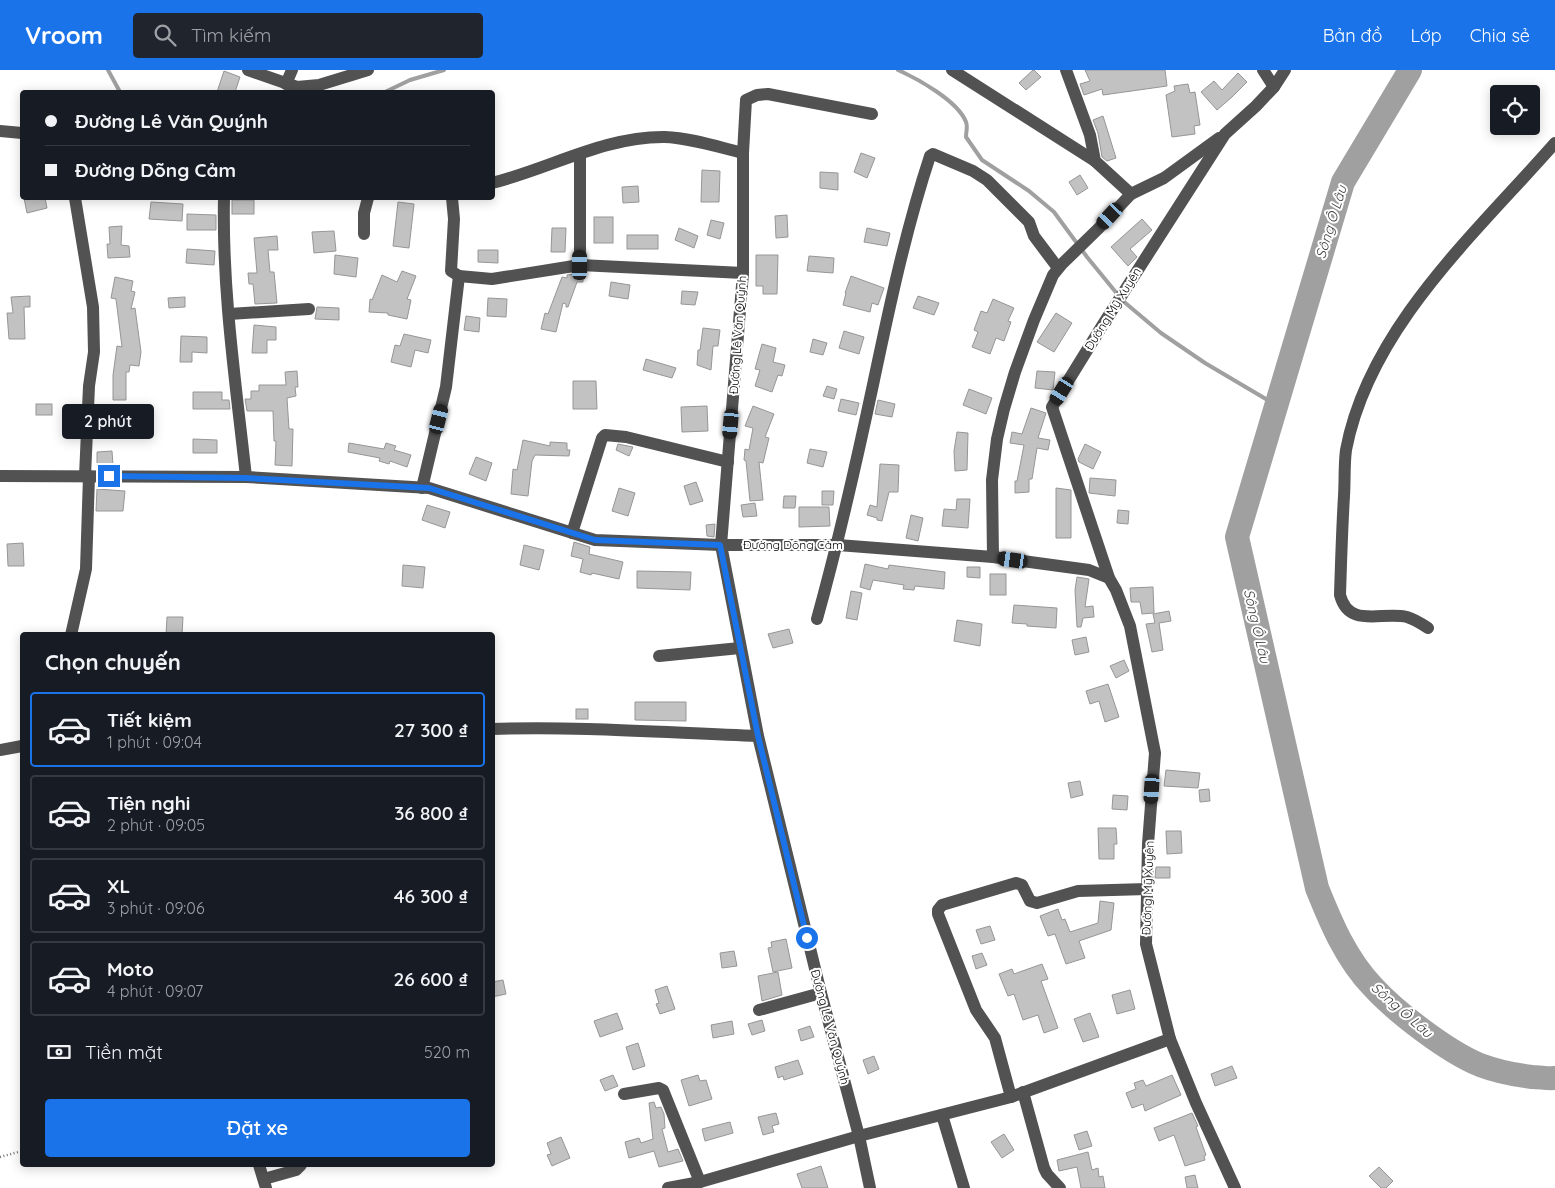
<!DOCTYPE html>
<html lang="vi">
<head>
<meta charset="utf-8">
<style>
  :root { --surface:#171b24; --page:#20242c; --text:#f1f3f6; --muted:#9ea1a6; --line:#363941; --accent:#1a73e8 }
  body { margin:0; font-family:Quicksand,sans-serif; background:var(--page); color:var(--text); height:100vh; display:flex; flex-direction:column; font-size:19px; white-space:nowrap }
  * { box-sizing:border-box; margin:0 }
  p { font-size:16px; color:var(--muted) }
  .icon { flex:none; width:28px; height:28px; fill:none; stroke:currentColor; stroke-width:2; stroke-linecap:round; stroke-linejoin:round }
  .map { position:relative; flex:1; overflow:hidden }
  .sheet { position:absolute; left:20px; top:562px; width:475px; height:535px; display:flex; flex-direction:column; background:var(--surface); border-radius:5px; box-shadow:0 2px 12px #0003 }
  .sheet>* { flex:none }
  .top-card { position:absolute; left:20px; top:20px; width:475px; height:110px; border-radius:5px; box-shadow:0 2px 12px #0003; display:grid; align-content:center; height:110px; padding:0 25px; background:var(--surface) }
  .fabs { position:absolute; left:1490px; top:15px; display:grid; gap:10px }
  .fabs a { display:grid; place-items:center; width:50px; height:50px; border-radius:5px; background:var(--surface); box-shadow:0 2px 12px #0003; font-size:25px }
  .end { position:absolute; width:22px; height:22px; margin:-11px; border:6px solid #1a73e8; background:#fff; box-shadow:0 0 0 2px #fff }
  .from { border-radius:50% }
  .bubble { position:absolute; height:35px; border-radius:5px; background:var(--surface); box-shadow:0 2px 12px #0003; font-size:16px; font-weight:600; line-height:35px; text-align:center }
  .car { position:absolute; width:15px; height:30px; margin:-15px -8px; border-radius:6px; box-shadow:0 0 4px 1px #0007; background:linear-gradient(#222 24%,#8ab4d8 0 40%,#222 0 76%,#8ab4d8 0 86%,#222 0) }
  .top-card b { display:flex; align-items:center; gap:18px; height:48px; font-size:19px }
  .top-card b+b { border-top:1px solid var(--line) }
  .top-card i { width:12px; height:12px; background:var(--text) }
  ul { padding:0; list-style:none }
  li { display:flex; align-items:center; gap:15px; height:75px; margin:0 10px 8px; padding:0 15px; border:2px solid var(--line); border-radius:5px }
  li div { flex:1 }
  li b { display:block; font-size:19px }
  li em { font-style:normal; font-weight:600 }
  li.active { border-color:var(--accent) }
  li>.icon { width:45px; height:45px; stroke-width:1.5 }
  h2 { padding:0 25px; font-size:22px; line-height:60px }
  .pay { display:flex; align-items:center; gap:12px; height:55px; padding:0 25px; font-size:19px }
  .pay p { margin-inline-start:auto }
  .action { display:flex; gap:10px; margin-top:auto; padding:10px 25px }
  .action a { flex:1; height:58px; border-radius:5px; background:var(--accent); color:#fff; font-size:20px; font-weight:600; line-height:58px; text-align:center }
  header { display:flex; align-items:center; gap:30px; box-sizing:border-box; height:70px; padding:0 25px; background:var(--accent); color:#fff }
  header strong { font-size:24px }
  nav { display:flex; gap:28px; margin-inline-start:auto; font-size:18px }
  .search { width:350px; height:45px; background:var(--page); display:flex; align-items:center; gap:12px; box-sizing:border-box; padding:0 18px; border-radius:5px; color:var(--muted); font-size:19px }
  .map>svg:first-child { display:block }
</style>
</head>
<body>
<header>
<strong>Vroom</strong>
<div class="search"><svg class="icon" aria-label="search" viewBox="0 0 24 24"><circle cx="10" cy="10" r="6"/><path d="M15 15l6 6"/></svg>Tìm kiếm</div>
<nav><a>Bản đồ</a><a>Lớp</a><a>Chia sẻ</a></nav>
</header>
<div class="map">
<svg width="1555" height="1118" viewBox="0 0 1555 1118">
  <rect width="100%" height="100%" fill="#fff"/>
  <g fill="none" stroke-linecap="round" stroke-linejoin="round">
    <g stroke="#a0a0a0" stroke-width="4">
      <polyline points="108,0 120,22"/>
      <path d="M898 0C918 9 958 31 966 52 968 56 966 62 966 67L982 90 1029 121 1054 142 1087 187 1123 231 1161 263 1205 293 1276 335"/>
      <polyline points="385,22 410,10 444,0"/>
    </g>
    <path stroke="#a0a0a0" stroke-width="24" d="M1410 0 1343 112 1237 467 1317 818C1331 853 1346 889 1373 917 1397 943 1448 982 1480 995 1496 1001 1515 1005 1532 1007 1540 1007 1548 1009 1555 1008"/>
  </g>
  <g fill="#c2c2c2" stroke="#969696">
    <polygon points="1033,0 1034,0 1041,7 1026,20 1019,13"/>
    <polygon points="1085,0 1165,0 1167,16 1103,25 1102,19 1084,25 1080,14 1090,11"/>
    <polygon points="224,1 240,7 235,22 217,22"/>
    <polygon points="1238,3 1247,12 1232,27 1217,40 1201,22 1214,11 1222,20"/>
    <polygon points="1188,14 1190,23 1195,22 1200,55 1194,56 1195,64 1172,67 1166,25 1175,21 1174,16"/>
    <polygon points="1103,46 1116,88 1107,91 1102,87 1098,63 1093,50"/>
    <polygon points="861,83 875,88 867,108 854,102"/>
    <polygon points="702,100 720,101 719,132 701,132"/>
    <polygon points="820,102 838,103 838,120 820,118"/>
    <polygon points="1080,105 1088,118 1077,125 1069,112"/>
    <polygon points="638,116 639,132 623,133 622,117"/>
    <polygon points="24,128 45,128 47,138 27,143"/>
    <rect x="232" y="130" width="22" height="14"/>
    <polygon points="151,132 183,134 182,151 149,149"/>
    <polygon points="398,132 414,134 409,178 393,176"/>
    <polygon points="187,144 216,145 216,160 187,160"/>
    <polygon points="787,145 788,167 776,168 775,146"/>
    <rect x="594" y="147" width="19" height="26"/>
    <polygon points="1142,149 1152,160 1130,179 1137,187 1128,196 1111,177"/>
    <polygon points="711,150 724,153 720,169 707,165"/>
    <polygon points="122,156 121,175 129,176 130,187 108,188 107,174 110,174 109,157"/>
    <polygon points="552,158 566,158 565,182 551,182"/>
    <polygon points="679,158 698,166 694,178 675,170"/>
    <polygon points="867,158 890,163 887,176 864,172"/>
    <polygon points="334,161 336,181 314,183 312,162"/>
    <rect x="627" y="165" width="31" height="14"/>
    <polygon points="277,166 278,180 268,180 270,202 274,202 277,233 255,234 253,214 249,214 248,203 257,203 254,168"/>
    <polygon points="187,179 215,181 214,195 186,193"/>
    <polygon points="478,180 498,180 498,193 478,192"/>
    <polygon points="335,185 358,188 356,207 334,204"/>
    <polygon points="756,185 778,185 777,224 763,224 763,216 756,216"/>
    <polygon points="809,186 834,188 833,203 807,201"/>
    <polygon points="402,201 416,206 407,229 411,230 407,249 388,245 388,243 369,242 370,229 372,230 382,205 397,212"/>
    <polygon points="583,203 583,212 577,212 568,237 566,237 566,234 563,233 556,262 541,259 545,243 548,244 562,207 567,208 567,205"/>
    <polygon points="851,206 884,218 878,235 872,233 870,242 843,235 846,223 845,223"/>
    <polygon points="115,207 133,211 131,221 135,222 131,239 135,238 141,282 139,296 130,295 129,302 126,302 126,330 113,330 113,305 117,276 122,277 116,229 111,228"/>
    <polygon points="611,212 630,215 628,229 609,226"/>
    <polygon points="682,221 698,222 695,235 681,234"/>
    <polygon points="30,226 30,237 24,237 25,269 9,269 7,243 13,243 11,227"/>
    <polygon points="918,226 939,233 934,245 913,238"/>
    <polygon points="185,227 185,237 169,238 168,228"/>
    <polygon points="488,228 507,229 506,247 487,246"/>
    <polygon points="993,229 1014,238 1008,251 1011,252 1004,271 996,268 990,284 972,277 978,262 974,260 981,241 987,243"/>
    <polygon points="317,237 339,238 339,250 315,249"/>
    <polygon points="1056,243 1072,253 1054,282 1037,272"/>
    <polygon points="466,246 480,248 479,262 464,260"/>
    <polygon points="254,255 276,257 276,270 267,270 267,283 252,283"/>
    <polygon points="703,258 720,260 718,276 713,276 711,300 697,295 698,280 700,280"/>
    <polygon points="844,261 864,267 859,284 839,278"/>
    <polygon points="404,264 431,270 428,283 415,280 411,297 391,292 395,275 400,276"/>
    <polygon points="181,266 207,267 207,283 192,282 192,292 180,292"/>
    <polygon points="813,269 827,273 823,285 810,282"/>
    <polygon points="762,274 776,278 773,292 785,295 782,306 778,305 772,322 755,316 760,300 755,299"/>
    <polygon points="646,289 676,298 672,308 643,300"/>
    <polygon points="297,301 298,317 295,317 296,326 287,328 289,359 293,359 292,396 275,395 276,371 274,371 273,341 247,341 245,329 251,329 251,321 259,321 259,315 286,315 285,302"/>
    <polygon points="1037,301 1055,302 1053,320 1035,318"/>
    <polygon points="573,311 596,311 597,339 573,339"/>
    <polygon points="827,316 837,319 834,329 823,326"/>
    <polygon points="969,319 992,328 986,344 963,335"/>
    <polygon points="193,322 222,322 222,330 229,330 230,339 193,339"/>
    <polygon points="841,329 859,333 856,345 838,341"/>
    <polygon points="878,330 895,334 892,347 875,344"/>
    <rect x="36" y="334" width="16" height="11"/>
    <polygon points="707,336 708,361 682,362 681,337"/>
    <polygon points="753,336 774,344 765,367 769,368 763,393 759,392 763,430 750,431 746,391 744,390 745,379 749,380 753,358 745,356"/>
    <polygon points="1031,338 1046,343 1038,368 1050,370 1048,380 1037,378 1032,409 1029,409 1029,422 1015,423 1015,411 1017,411 1024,375 1010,373 1012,362 1022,364"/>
    <polygon points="957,362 968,363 967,400 955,401 954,381"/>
    <polygon points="193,369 217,370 217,383 193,383"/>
    <polygon points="523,370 550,376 550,372 567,373 567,380 570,380 569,386 535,385 532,391 528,426 511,424 513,399 517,400"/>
    <polygon points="349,373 384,379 386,373 396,376 394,380 411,385 407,397 390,391 389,394 379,391 380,388 348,382"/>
    <polygon points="618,374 633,377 629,386 616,380"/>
    <polygon points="1085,374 1101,382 1093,399 1079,392 1078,389"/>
    <polygon points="810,379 827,382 823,397 807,393"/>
    <polygon points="112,381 113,395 97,395 97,382"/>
    <polygon points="476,387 492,393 486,411 469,404"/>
    <polygon points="880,394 899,395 898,422 889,422 882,451 877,450 877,448 867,445 870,435 877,437"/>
    <polygon points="1090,408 1116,410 1115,426 1089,423"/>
    <polygon points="696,412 703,431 690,435 684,416"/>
    <polygon points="619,418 635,423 628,446 612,441"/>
    <polygon points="1056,418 1071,420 1071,468 1056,468"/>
    <polygon points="97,419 125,421 123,441 96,441"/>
    <polygon points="822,421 834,421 833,435 822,435"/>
    <polygon points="784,426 796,426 795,438 783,438"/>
    <polygon points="957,429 970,429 968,458 942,456 944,439 956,440"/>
    <polygon points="755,433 757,446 743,447 741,435"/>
    <polygon points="427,435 450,442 445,458 422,450"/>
    <polygon points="799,437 829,437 830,456 799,457"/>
    <polygon points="1118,440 1129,441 1128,454 1117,453"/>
    <polygon points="911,445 923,448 918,471 906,468"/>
    <polygon points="715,454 714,467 707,466 706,455"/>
    <polygon points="574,472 590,477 589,484 623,492 619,509 592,503 591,505 580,502 583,489 571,486"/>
    <polygon points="23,473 24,496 8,496 7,474"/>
    <polygon points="524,475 544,480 539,500 520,495"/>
    <polygon points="865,494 888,499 889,495 945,502 944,519 915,516 914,520 903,519 904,515 873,510 870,520 860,517"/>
    <polygon points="403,495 425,497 423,518 402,516"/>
    <polygon points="967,497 980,497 980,508 967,507"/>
    <polygon points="637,501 691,502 690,520 637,518"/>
    <rect x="990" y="504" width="16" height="21"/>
    <polygon points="1077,507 1089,509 1085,537 1093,536 1094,547 1083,548 1081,557 1077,557 1075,520"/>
    <polygon points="1153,517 1154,543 1142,544 1140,532 1131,532 1130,518"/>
    <polygon points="851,521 862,523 857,550 846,548"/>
    <polygon points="1014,535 1057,538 1056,558 1027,556 1027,554 1012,553"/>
    <polygon points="1169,541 1171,551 1159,553 1163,580 1152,582 1146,554 1155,553 1153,544"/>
    <polygon points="167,547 183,547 182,565 166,565"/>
    <polygon points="957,550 982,554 980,576 954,571"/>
    <polygon points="789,559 793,573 773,578 768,564"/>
    <polygon points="1086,567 1089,582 1075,585 1072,570"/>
    <polygon points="1124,590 1129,601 1116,608 1110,596"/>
    <polygon points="1108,614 1119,647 1105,652 1099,631 1090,634 1086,621"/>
    <polygon points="635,632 686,632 686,651 635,650"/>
    <rect x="576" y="639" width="12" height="10"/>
    <polygon points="1166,700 1200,703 1198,718 1164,716"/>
    <polygon points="1080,711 1083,725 1071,728 1068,713"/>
    <polygon points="1209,719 1210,731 1200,732 1199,720"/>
    <polygon points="1113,725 1128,726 1127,740 1112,739"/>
    <polygon points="1098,758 1116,758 1117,774 1114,774 1114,789 1099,789"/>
    <polygon points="1166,761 1181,761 1182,783 1167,784"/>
    <polygon points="1156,797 1170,797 1170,808 1155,808"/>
    <polygon points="1100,831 1114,833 1111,860 1079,871 1085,888 1066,894 1055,864 1048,866 1040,846 1058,839 1062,850 1065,849 1070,862 1098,853"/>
    <polygon points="990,856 995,870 981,874 976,860"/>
    <polygon points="786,869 792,898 773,902 768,878 772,877 771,872"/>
    <polygon points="734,881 737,896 722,898 720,883"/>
    <polygon points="982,883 987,895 976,899 972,886"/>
    <polygon points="1042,894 1048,909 1041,911 1058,958 1044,963 1038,945 1023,950 1014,924 1008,926 999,904 1012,899 1014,904"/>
    <polygon points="778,902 782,925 762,931 758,906"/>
    <polygon points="503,910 506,924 492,927 492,912"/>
    <polygon points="667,916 675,939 660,944 656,934 659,933 655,920"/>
    <polygon points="1130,920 1135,939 1117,944 1112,925"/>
    <polygon points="617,943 623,959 600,967 594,951"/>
    <polygon points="1090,943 1099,967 1083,972 1074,949"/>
    <polygon points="762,950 765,961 752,965 748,954"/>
    <polygon points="732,951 734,964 713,968 711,955"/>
    <polygon points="810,956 814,967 801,971 798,960"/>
    <polygon points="638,973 645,996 633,1000 626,977"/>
    <polygon points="874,986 879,999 868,1004 863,990"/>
    <polygon points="798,990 803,1004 784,1010 783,1006 778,1008 775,997"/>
    <polygon points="1232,996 1237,1008 1215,1016 1211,1004"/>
    <polygon points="613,1005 618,1016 605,1021 600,1010"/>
    <polygon points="698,1005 700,1011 706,1010 712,1029 689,1036 681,1010"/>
    <polygon points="1172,1005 1181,1025 1145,1041 1143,1034 1132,1038 1126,1023 1136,1019 1134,1013 1143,1010 1146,1016"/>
    <polygon points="654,1032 656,1038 661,1037 664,1044 665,1058 662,1059 668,1082 678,1079 683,1091 659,1097 654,1081 629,1088 625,1072 639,1068 641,1073 653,1069 649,1033"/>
    <polygon points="776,1043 779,1054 772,1056 774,1062 763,1065 758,1047"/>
    <polygon points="1192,1043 1198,1056 1196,1057 1206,1085 1204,1086 1205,1090 1185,1096 1174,1065 1159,1071 1154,1058"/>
    <polygon points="730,1052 733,1063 705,1071 702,1059"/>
    <polygon points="1087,1061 1092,1076 1079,1080 1074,1065"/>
    <polygon points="1004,1064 1014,1080 1002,1088 991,1072"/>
    <polygon points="561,1067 570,1088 552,1096 547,1085 551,1084 547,1073"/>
    <polygon points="1088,1082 1092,1100 1098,1098 1099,1107 1103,1106 1105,1118 1081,1118 1077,1097 1059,1101 1057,1090"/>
    <polygon points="821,1096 828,1118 802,1118 797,1104"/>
    <polygon points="1379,1097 1393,1111 1386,1118 1381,1118 1369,1106"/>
    <polygon points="1195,1105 1198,1118 1187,1118 1185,1107"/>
  </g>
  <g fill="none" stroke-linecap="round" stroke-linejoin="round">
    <polyline stroke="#747474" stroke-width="2.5" stroke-dasharray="1 2.5" stroke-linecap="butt" points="0,1087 22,1081"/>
    <g stroke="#525252" stroke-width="12">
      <polyline points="248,0 297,17 319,15 368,0"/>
      <polyline points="952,0 1095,91"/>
      <polyline points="1066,0 1090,65 1095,91 1131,124"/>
      <polyline points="1263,0 1274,17"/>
      <polyline points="286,14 292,0"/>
      <polyline points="0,61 22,63"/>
      <path d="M492 113C549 99 605 66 665 67 691 68 718 77 743 83"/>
      <polyline points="75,128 93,237 94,282 89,316 85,406"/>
      <path d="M224 128C222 221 236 315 246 407"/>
      <polyline points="452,128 454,149 451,201 459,206 492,209 580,195 743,203"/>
      <polyline points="364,164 364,143 368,128"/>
      <polyline points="580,195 580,84"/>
      <polyline points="229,244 309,239"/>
      <polyline points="0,406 246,407 429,418 595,470 721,475 838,475 993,487 1089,500 1109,508"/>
      <polyline points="422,418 446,317 459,206"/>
      <polyline points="572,463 602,368 605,365 626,367 728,392"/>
      <polyline points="993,487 992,410 997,369 1004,339 1015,302 1034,250 1053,205 1062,194 1099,158 1131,124 1164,108 1219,68"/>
      <path d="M817 549C839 470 857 390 874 310 890 234 906 159 930 86L933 84 973 101 987 110 1029 152 1034 166 1058 198"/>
      <path d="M1428 558C1422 554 1414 549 1407 547 1382 541 1349 559 1340 525 1341 492 1342 459 1344 426 1345 411 1344 395 1346 380 1369 258 1476 163 1555 73"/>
      <polyline points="71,565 86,499 89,406"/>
      <polyline points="659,586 740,578"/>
      <path d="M492 659C581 656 670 663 758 666"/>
      <polyline points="0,680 22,676"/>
      <polyline points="759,940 821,923"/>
      <polyline points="1023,1022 1044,1098 1047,1104 1060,1118"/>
      <polyline points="624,1024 659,1018 663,1020 700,1112"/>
      <polyline points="1011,1027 995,968 976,940 938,844 938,840 942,835 1016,813 1022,815 1030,831 1037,833 1078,821 1147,819"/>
      <polyline points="942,1045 964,1118"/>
      <polyline points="259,1095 266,1118"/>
      <polyline points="264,1109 296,1100 301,1095"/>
      <polyline points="668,1118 700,1112 859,1066 1011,1027 1170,969"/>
      <polyline points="870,1118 859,1066 821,923 758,666 721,475 743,203 743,83 746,30 757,25 768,24 872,44"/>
      <polyline points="1235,1118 1196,1033 1170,969 1146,874 1148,774 1155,683 1130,556 1116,520 1109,508 1052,337 1102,256 1225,64 1256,36 1274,17 1285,0"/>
    </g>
  </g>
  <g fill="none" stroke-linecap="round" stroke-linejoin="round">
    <polyline stroke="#1a73e8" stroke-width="6" points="109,406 246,408 429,418 595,470 720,475 758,666 807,868"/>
  </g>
  <g text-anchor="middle" stroke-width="4" stroke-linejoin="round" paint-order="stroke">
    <g font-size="12" fill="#000" stroke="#fff">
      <text transform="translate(1113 239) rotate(-58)" y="4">Đường Mỹ Xuyên</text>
      <text transform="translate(738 265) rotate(-86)" y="4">Đường Lê Văn Quýnh</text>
      <text x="793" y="479">Đường Dõng Cảm</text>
      <text transform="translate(1148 818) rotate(-88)" y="4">Đường Mỹ Xuyên</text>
      <text transform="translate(830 957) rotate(75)" y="4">Đường Lê Văn Quýnh</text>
    </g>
    <g font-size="14" font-style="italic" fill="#414141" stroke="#fff">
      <text transform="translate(1331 152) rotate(-73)" y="5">Sông Ô Lâu</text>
      <text transform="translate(1257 556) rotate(77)" y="5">Sông Ô Lâu</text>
      <text transform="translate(1402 940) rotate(41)" y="5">Sông Ô Lâu</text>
    </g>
  </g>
</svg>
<div class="fabs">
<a><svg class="icon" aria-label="locate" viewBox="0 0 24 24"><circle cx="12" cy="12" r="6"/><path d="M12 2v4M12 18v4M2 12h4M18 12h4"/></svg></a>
</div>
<i class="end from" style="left:807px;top:868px"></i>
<i class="end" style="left:109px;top:406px"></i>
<div class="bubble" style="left:62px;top:334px;width:92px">2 phút</div>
<i class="car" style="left:1110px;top:146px;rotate:223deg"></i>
<i class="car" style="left:580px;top:195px;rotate:0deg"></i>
<i class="car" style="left:1062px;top:321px;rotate:212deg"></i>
<i class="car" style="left:439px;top:349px;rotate:14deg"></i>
<i class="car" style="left:731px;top:354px;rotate:185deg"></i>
<i class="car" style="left:1013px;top:490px;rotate:278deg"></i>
<i class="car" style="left:1152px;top:719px;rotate:184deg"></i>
<div class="top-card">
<b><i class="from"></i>Đường Lê Văn Quýnh</b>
<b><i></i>Đường Dõng Cảm</b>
</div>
<section class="sheet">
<h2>Chọn chuyến</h2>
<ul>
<li class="active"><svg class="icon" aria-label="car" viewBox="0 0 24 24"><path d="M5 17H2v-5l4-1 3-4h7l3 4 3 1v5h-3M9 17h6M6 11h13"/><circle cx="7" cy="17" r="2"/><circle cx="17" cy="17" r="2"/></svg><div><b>Tiết kiệm</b><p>1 phút · 09:04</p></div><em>27 300 ₫</em></li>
<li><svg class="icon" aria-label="car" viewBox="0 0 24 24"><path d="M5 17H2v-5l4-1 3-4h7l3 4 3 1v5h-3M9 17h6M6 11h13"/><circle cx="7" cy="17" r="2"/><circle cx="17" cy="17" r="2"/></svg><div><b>Tiện nghi</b><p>2 phút · 09:05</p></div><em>36 800 ₫</em></li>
<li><svg class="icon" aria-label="car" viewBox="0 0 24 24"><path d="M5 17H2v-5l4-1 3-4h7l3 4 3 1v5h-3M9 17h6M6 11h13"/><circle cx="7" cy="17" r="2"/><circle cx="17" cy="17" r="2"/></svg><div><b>XL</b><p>3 phút · 09:06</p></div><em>46 300 ₫</em></li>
<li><svg class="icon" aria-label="car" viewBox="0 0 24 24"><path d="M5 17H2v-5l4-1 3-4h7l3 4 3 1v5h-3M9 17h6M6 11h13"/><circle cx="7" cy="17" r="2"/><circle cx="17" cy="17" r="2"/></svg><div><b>Moto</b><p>4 phút · 09:07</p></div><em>26 600 ₫</em></li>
</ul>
<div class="pay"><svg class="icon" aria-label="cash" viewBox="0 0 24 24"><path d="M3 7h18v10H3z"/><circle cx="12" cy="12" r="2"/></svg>Tiền mặt<p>520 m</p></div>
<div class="action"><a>Đặt xe</a></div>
</section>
</div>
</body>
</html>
